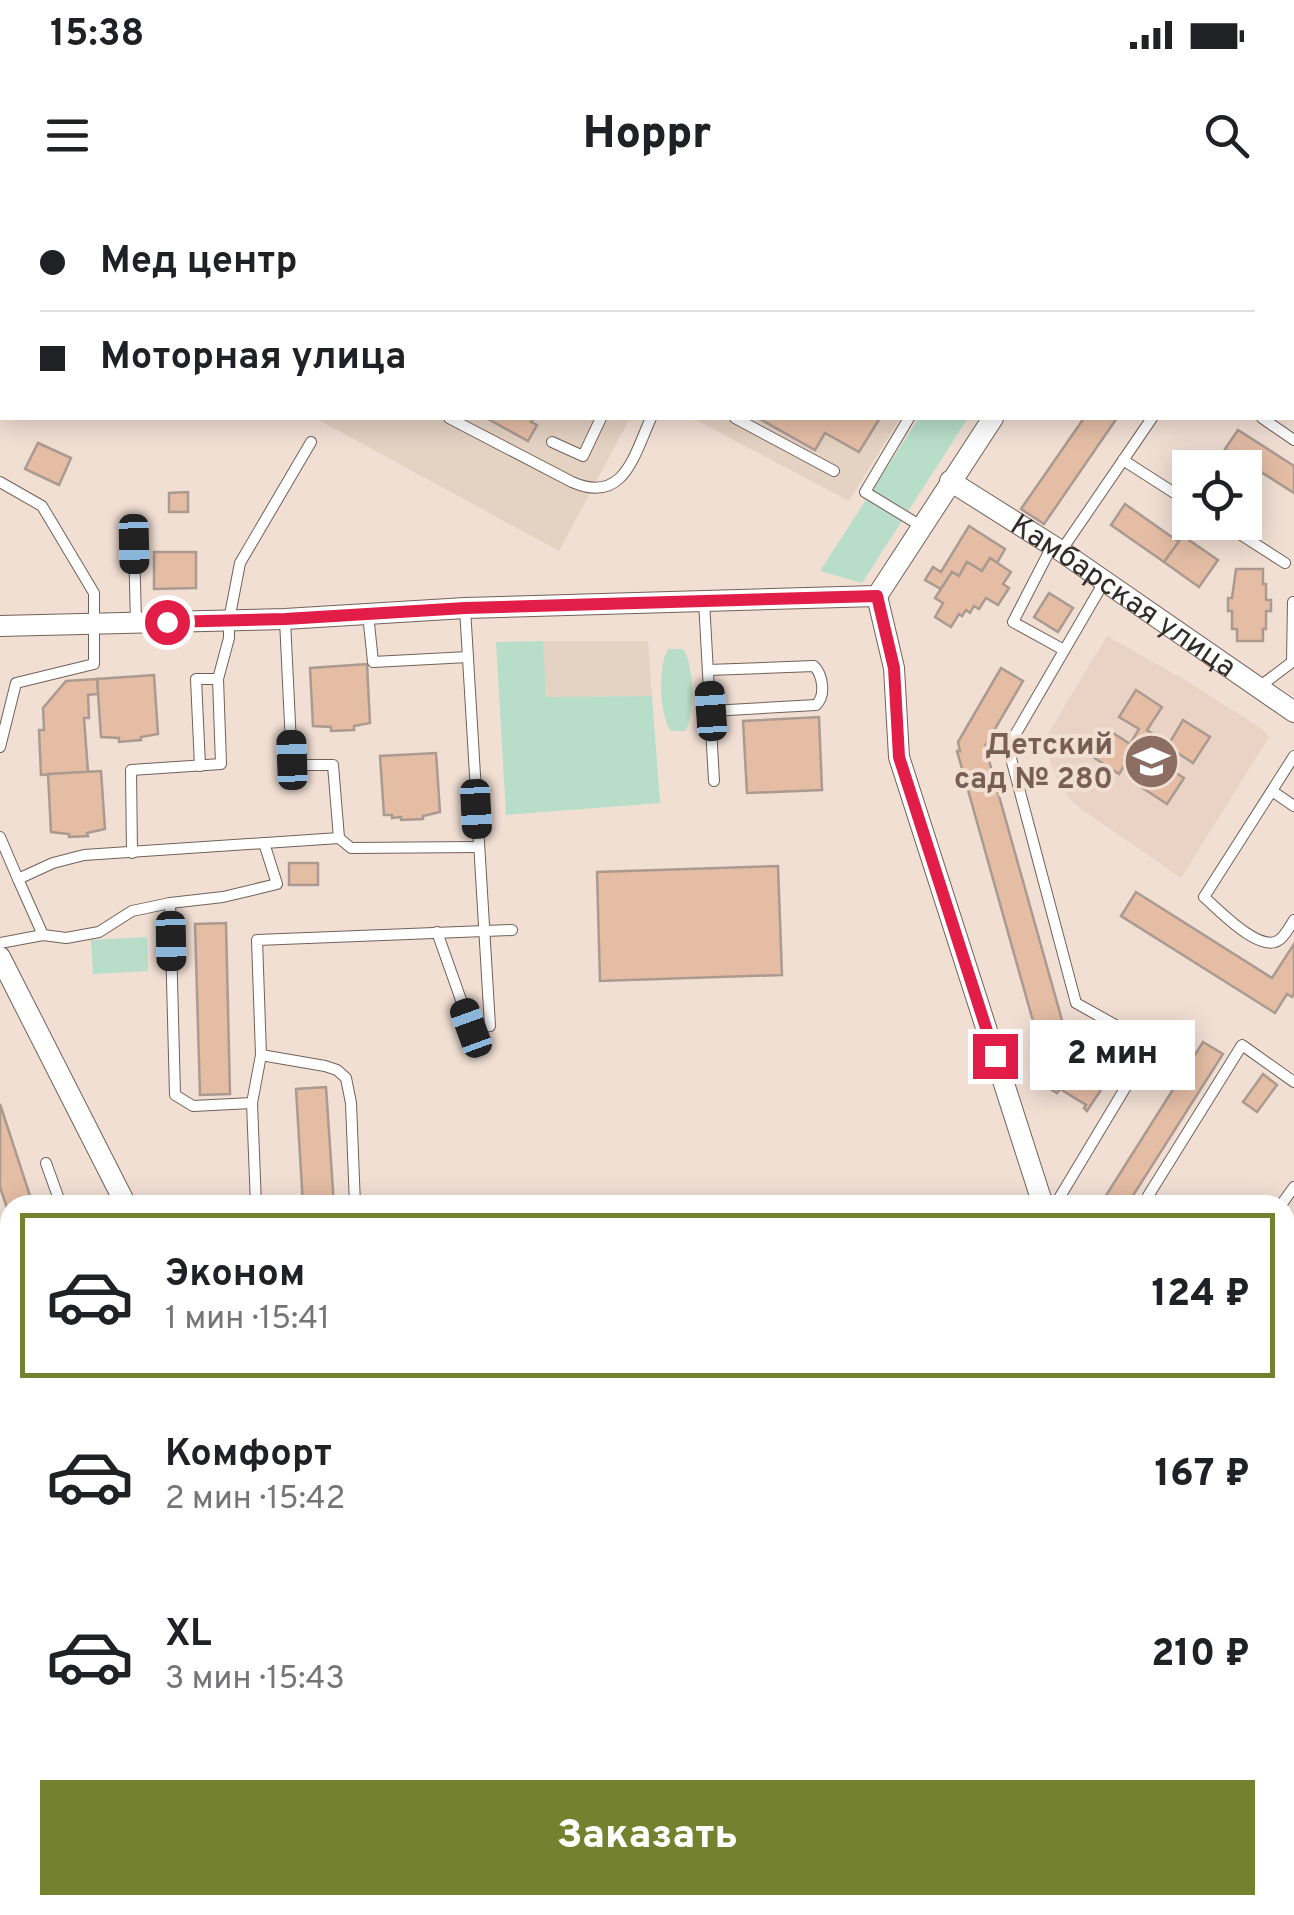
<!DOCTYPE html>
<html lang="ru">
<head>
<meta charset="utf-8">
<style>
  :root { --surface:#fff; --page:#f2f2f2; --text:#202124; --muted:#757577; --line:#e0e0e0; --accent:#74812f }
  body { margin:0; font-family:Overpass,sans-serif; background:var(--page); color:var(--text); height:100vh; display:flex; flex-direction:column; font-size:38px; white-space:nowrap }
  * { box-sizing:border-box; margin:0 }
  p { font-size:32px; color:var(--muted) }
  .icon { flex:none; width:55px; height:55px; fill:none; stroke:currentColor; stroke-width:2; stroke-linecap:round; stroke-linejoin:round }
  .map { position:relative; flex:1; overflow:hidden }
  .sheet { position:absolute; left:0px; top:995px; width:1295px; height:720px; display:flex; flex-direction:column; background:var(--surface); border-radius:30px 30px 0 0; box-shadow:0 5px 25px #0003 }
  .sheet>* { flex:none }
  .hud { position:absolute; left:0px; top:0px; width:1295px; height:220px; box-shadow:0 5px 25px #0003; display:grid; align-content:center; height:220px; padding:0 40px; background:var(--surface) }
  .buttons { position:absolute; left:1172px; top:250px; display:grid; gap:20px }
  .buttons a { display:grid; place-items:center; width:90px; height:90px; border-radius:0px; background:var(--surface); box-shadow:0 5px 25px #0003; font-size:50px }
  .end { position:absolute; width:45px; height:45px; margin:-22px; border:12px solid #e11d48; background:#fff; box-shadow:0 0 0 5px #fff }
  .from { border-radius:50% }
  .bubble { position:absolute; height:70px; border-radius:0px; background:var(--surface); box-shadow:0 5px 25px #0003; font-size:32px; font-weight:800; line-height:70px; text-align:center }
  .car { position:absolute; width:30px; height:60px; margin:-30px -15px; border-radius:12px; box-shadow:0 0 8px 2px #0007; background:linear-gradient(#222 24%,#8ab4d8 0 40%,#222 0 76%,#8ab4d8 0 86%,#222 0) }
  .hud b { display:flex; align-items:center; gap:35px; height:95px; font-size:38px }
  .hud b+b { border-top:2px solid var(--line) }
  .hud i { width:25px; height:25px; background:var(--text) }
  ul { padding:18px 0 0; list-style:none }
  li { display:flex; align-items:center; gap:30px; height:165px; margin:0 20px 15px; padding:0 20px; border:5px solid transparent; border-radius:0px }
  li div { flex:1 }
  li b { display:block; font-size:38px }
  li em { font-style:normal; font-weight:800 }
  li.selected { border-color:var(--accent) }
  li>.icon { width:90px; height:90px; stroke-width:1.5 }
  .action { display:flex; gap:20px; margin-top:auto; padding:20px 40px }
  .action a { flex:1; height:115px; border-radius:0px; background:var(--accent); color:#fff; font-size:40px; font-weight:800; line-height:115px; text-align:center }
  .status { display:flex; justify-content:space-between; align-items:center; height:70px; padding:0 50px; background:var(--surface); direction:ltr }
  .status svg { height:28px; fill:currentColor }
  header { display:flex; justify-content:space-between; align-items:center; height:130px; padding:0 40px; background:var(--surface); font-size:45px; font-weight:800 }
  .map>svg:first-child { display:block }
</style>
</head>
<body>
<div class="status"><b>15:38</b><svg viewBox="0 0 49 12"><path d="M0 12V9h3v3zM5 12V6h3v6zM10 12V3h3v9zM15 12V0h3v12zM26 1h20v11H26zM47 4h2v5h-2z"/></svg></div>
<header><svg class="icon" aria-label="menu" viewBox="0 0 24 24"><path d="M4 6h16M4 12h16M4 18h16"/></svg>Hoppr<svg class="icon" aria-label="search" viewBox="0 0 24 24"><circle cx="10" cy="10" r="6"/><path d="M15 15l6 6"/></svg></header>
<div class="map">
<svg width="1294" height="1715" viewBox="0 0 1294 1715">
  <rect width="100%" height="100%" fill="#f1dfd4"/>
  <g fill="#e4d2c3">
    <polygon points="114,0 749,0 748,2 113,2"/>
    <polygon points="315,218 630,218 559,351"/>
    <polygon points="692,218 900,218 849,301"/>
    <polygon points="543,441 648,441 652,496 545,497"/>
  </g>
  <g fill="#ead2c4">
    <polygon points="1107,436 1185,480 1262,529 1269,537 1181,678 1073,603 1057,580 1043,542"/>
    <polygon points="0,1223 10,1223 10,1470 0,1471"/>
  </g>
  <g fill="#b8dec9">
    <polygon points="919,218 968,218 862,383 820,371"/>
    <polygon points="543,441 546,497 652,496 660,603 506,615 496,442"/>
    <path d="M668 449H683C694 464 696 515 685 531H671C659 516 658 465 668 449Z"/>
    <polygon points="147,737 148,771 93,774 91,740"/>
    <polygon points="625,1705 788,1705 791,1715 624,1715"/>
  </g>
  <g fill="#e5bda5" stroke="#aa9a90" stroke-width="2.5">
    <polygon points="171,0 295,0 294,2 170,2"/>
    <polygon points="858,0 1001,0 1000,2 856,2"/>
    <polygon points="486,218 534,218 531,222 537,225 528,241"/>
    <polygon points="758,218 880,218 859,252 825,233 815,250"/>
    <polygon points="1084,218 1117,218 1044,324 1021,309"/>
    <polygon points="1238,230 1294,266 1294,293 1225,249"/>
    <polygon points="38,243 71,258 59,285 25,269"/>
    <polygon points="188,292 188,312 169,312 169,293"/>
    <polygon points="1125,304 1179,342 1164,362 1111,325"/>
    <polygon points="969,326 1005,349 997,363 990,358 982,371 967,362 959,376 952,372 941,389 925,380 933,367 941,372"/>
    <polygon points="1183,336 1218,360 1199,387 1164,362"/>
    <polygon points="154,352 196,352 196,388 154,389"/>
    <polygon points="990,358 1011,372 1003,384 1009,388 998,405 986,398 979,409 974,406 970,413 966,410 962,416 959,414 951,427 935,417 943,403 935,398 952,372 959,376 967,362 982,371"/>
    <polygon points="1236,369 1263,369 1263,384 1266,384 1266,400 1271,400 1271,411 1266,411 1266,429 1263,429 1263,441 1237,441 1237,429 1232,429 1232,411 1228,411 1228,398 1232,398"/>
    <polygon points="1049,393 1073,408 1058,432 1034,417"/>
    <polygon points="367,464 370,523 354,526 354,530 331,531 331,527 313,526 310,468"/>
    <polygon points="1001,468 1023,481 985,546 1067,838 1040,846 957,551 960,551 958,542"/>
    <polygon points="154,475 158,534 141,537 141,540 119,542 119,538 101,537 97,479"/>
    <polygon points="97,479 98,494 88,495 89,518 84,518 88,572 41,575 39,530 44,530 43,508 66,481"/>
    <polygon points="1136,490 1162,507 1147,530 1169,544 1183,520 1210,537 1193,563 1173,550 1164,565 1184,578 1167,604 1141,587 1156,564 1134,550 1119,574 1093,557 1110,531 1130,544 1139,529 1119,517"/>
    <polygon points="819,517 822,590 747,593 743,521"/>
    <polygon points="436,553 440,612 423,616 423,619 401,620 401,617 392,618 392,615 384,615 380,556"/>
    <polygon points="101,571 105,629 87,633 88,636 69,637 69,634 51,632 48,574"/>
    <rect x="289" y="663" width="29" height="22"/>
    <polygon points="778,666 782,775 600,781 597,672"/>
    <polygon points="1136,692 1272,778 1294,744 1294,793 1292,797 1287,794 1275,813 1121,716"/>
    <polygon points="226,723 230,894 200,895 195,724"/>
    <polygon points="1067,838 1075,854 1077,852 1107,871 1112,865 1116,867 1087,911 1084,908 1086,905 1060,889 1057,893 1052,890 1064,870 1055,864 1050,857 1047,844"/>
    <polygon points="1203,842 1223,854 1127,1005 1100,1005"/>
    <polygon points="1263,874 1277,885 1257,912 1243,902"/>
    <polygon points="326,887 334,1005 303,1005 296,889"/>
    <polygon points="0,904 33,1005 10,1005 10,1017 0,987"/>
    <polygon points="0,1114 9,1114 10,1213 0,1213"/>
    <polygon points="112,1705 179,1705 182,1715 116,1715"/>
    <polygon points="531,1705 573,1705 555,1715 536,1715"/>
  </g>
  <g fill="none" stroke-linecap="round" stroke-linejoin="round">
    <defs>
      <g id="service">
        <polyline points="581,0 585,2"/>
        <polyline points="1047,0 1052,2"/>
        <polyline points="712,2 714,0"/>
        <polyline points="769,2 771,0"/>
        <polyline points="1010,2 1011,0"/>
        <polyline points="1292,21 1294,21"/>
        <path d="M449 218 572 282C624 305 634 255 651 218"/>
        <polyline points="735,218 834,271"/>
        <polyline points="909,218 865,292 921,326"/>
        <polyline points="1262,218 1294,240"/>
        <polyline points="552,242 583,256 601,218"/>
        <polyline points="1123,260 1190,303"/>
        <polyline points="0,282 42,306 94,393 94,464 16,483 0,547"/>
        <polyline points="1221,322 1285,363"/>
        <polyline points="134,344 136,423"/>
        <polyline points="1052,346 1013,422 1064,450"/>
        <polyline points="1061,351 1152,218"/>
        <polyline points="704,401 714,581"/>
        <polyline points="368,414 373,462 468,457"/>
        <polyline points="285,420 292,565 333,565 339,638"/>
        <path d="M708 470 814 466C823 475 826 496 816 505L711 511"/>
        <polyline points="1259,487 1292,462 1293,402"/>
        <path d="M1294 556 1204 697C1218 709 1260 754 1279 740 1285 736 1290 726 1294 720"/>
        <polyline points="200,566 196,479 218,479"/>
        <polyline points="1272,591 1294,606"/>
        <polyline points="0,637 18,679"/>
        <polyline points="132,653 131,570 221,564 218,479 229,438 229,420 240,363 311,242"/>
        <polyline points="170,703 223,697 277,684 264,643"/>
        <polyline points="437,732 471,828 490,826 465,408"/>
        <polyline points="43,735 66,738 99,732 132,711 170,703 175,895 193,906 252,903"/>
        <polyline points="0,743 43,735 18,679 53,663 84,655 339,638 351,648 478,647"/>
        <polyline points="261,855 325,866 337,870 346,878 351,903 355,1005"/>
        <polyline points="46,963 61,1005"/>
        <polyline points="256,1005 252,903 261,855 257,740 512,730"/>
        <polyline points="1055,1005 1151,845 1076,803 1008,547 1104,382"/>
        <polyline points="1161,1005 1148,996 1242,845 1294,882"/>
        <polyline points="1281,1005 1294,987"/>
        <polyline points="0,1079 7,1100 10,1099"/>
        <polyline points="1285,1089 1294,1095"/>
        <polyline points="0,1584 10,1580"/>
        <polyline points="205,1705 209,1715"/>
        <polyline points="226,1715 250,1705"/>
      </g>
      <g id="minor">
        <polyline points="1135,2 1137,0"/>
        <path id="s1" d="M950 281 1061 351 1294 512"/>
        <polyline points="877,396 894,468 899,557 1043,1005"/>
        <polyline points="877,396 993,218"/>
        <polyline points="0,426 285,419 465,408 877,396"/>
        <polyline points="0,757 126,1005"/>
        <polyline points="1285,1412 1294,1434"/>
        <polyline points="0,1657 10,1671"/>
        <polyline points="35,1705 43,1715"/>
        <polyline points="503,1705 508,1715"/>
        <polyline points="1144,1705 1148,1715"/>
      </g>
      <g id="secondary">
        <polyline points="64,2 65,0"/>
        <polyline points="0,148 2,143"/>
      </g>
      <g id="primary">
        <polyline points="1285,1235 1294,1235"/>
        <polyline points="320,1715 328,1705"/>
        <polyline points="391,1715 398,1705"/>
      </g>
    </defs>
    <use href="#service" stroke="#716259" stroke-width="12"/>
    <use href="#minor" stroke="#716259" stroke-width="22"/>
    <use href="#secondary" stroke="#716259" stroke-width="30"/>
    <use href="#primary" stroke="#fff" stroke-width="32"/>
    <use href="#service" stroke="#fff" stroke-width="10"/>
    <use href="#minor" stroke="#fff" stroke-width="20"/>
    <use href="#secondary" stroke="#ebe6fc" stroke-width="28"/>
    <use href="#primary" stroke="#d7cdf9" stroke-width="30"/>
  </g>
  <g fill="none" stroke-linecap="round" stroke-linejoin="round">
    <polyline stroke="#e11d48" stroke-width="12" points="167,422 285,419 465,408 877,396 894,468 899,557 995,856"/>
  </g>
  <defs>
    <symbol id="school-disc" viewBox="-11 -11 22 22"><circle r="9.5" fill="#8d6e63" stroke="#f1dfd4"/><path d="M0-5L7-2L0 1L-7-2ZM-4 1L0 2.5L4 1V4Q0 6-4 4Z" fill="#fff"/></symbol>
  </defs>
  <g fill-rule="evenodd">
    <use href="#school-disc" x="1120" y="530" width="63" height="63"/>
  </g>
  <g text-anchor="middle" stroke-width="8" stroke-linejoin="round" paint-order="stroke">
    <g font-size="30" fill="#332d29" stroke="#f1dfd4">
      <text dy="10" stroke="none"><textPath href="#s1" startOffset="208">Камбарская улица</textPath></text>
    </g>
    <g font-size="30" font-weight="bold" fill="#785e54" stroke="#f1dfd4" text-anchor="end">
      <text x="1113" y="554">Детский<tspan x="1113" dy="34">сад № 280</tspan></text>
    </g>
  </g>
</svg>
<div class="buttons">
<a><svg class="icon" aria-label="locate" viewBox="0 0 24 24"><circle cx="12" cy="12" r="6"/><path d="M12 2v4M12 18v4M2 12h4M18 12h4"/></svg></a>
</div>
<i class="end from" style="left:167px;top:422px"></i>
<i class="end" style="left:995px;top:856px"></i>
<div class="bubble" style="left:1030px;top:820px;width:165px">2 мин</div>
<i class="car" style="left:134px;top:344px;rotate:179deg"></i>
<i class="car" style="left:711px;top:511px;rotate:356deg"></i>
<i class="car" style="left:292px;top:560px;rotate:358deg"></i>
<i class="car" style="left:476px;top:609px;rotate:177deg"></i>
<i class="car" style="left:171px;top:741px;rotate:179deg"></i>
<i class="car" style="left:471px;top:828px;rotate:340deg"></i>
<div class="hud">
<b><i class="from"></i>Мед центр</b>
<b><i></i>Моторная улица</b>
</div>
<section class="sheet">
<ul>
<li class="selected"><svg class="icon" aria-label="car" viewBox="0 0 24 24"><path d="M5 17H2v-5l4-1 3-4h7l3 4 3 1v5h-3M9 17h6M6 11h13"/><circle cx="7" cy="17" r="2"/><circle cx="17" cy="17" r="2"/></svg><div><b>Эконом</b><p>1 мин · 15:41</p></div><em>124 ₽</em></li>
<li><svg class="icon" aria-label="car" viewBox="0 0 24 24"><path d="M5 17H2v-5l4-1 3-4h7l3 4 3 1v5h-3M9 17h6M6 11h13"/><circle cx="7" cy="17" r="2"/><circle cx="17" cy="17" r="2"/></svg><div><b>Комфорт</b><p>2 мин · 15:42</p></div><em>167 ₽</em></li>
<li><svg class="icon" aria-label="car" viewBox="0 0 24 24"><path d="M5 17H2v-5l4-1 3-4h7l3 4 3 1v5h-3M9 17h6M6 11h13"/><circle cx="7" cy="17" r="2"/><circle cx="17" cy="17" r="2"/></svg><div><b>XL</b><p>3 мин · 15:43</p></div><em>210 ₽</em></li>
</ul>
<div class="action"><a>Заказать</a></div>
</section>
</div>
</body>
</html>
